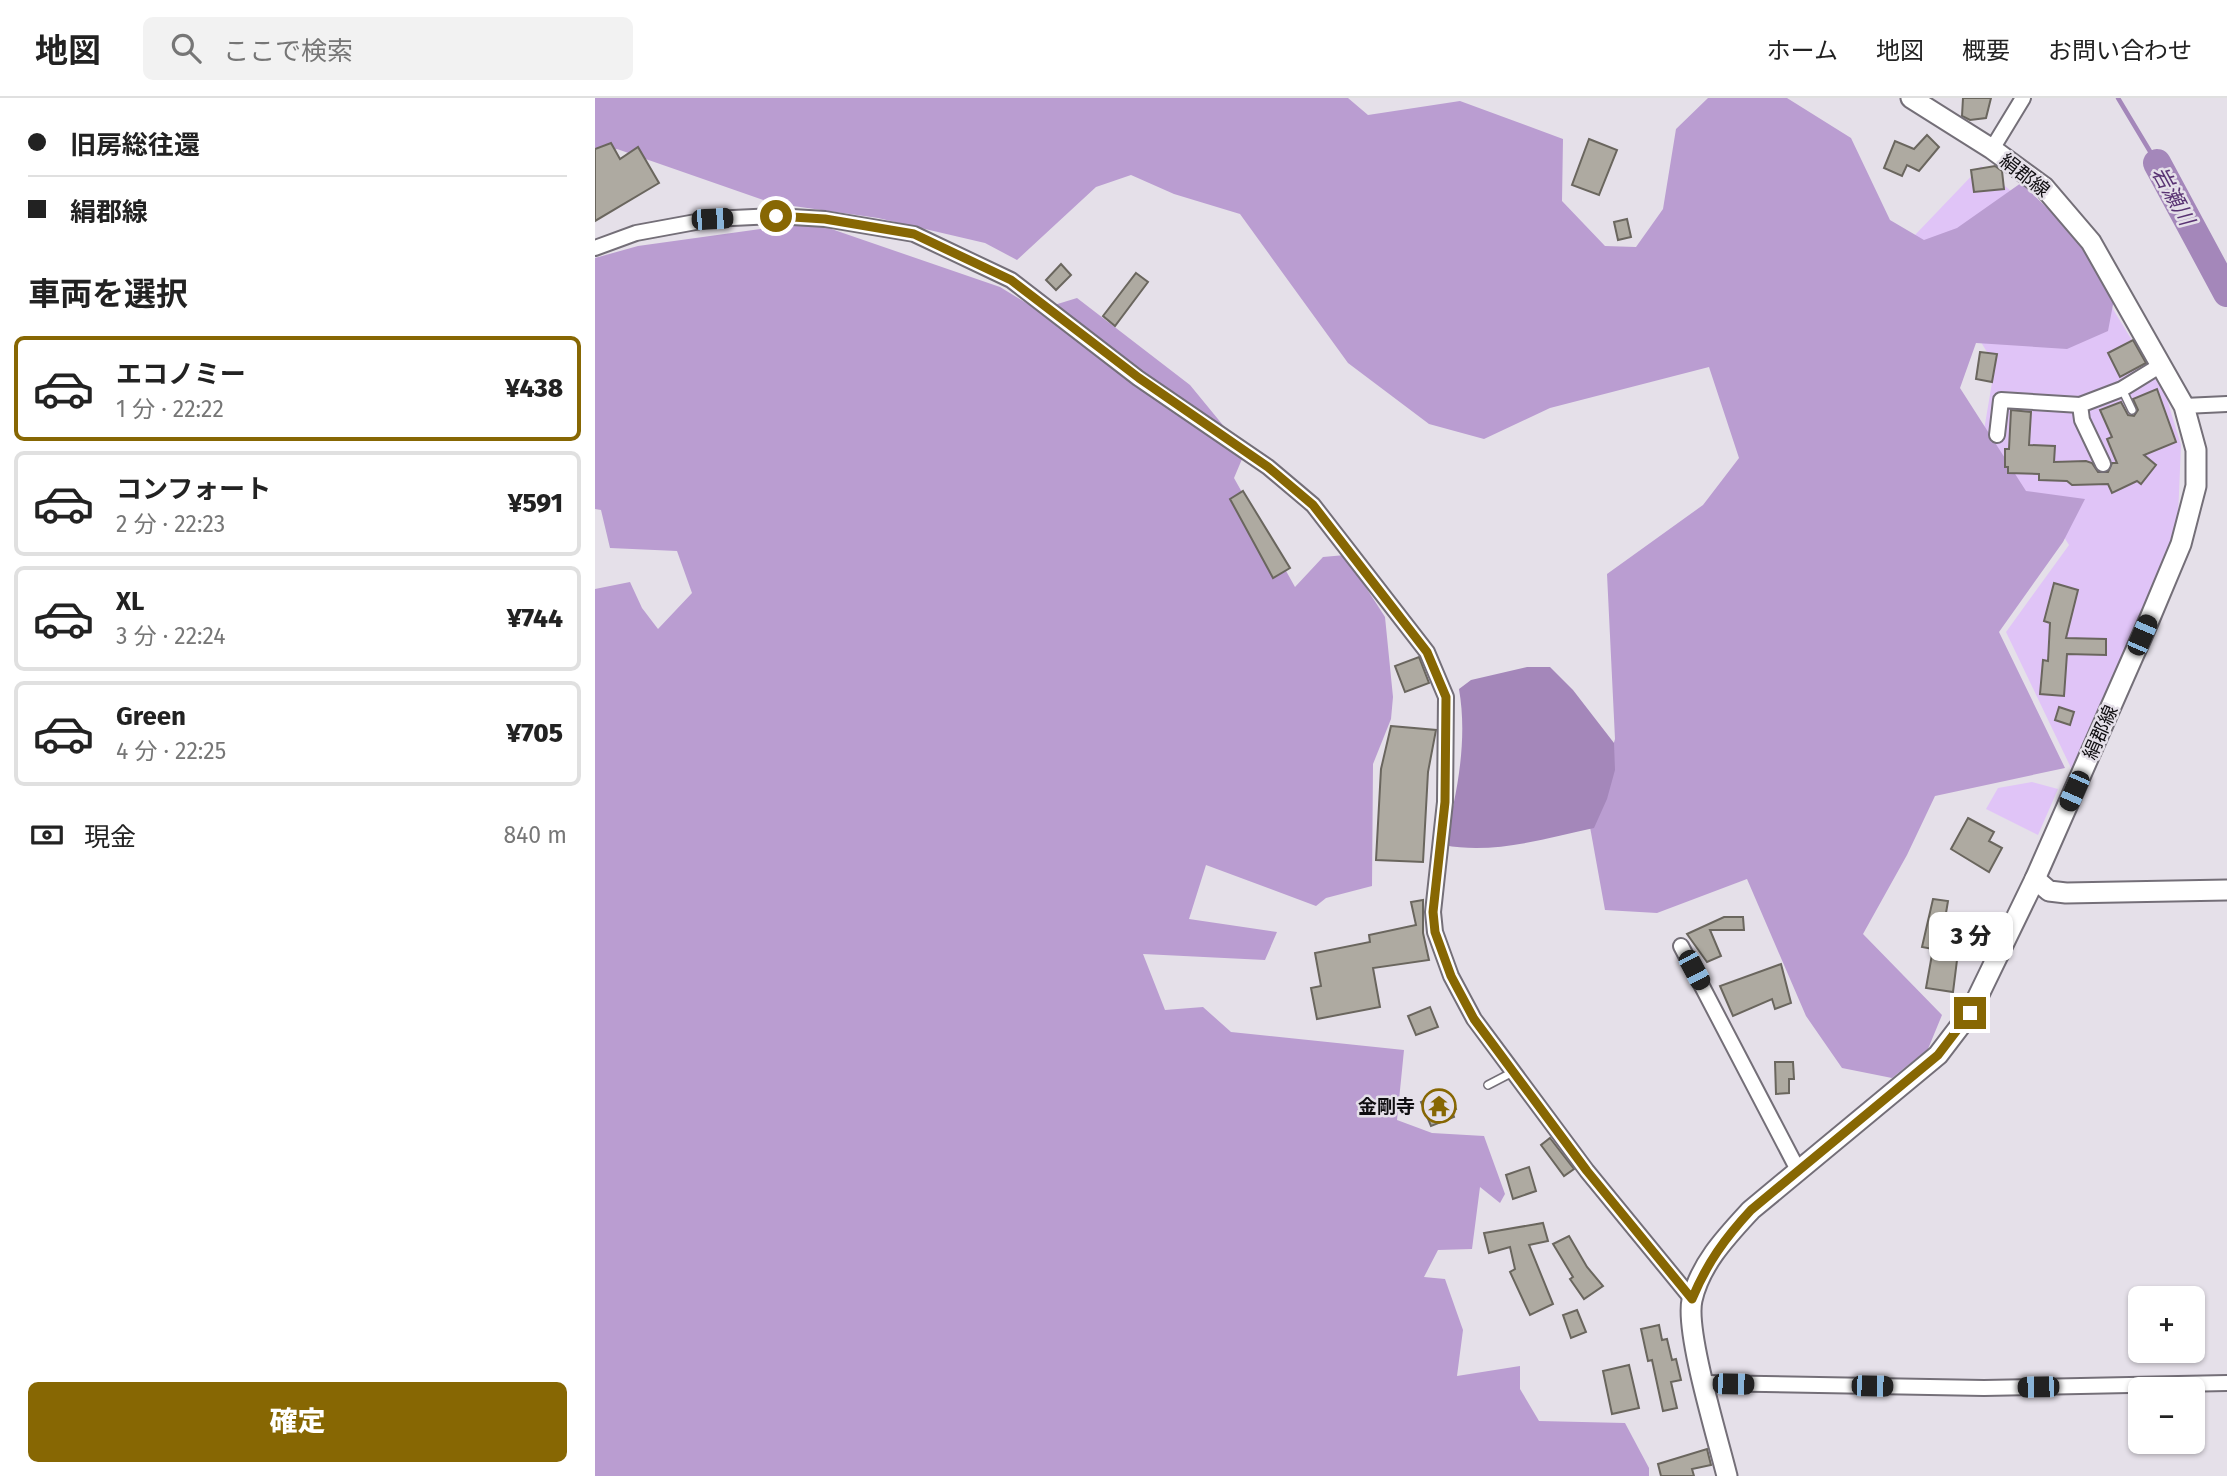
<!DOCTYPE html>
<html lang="ja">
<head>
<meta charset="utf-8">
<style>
  :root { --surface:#fff; --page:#f2f2f2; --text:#222; --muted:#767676; --line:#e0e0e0; --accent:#876703 }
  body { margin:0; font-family:"Fira Sans","Noto Sans JP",sans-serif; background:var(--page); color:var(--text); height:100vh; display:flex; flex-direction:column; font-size:26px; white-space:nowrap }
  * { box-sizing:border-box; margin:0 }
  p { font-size:23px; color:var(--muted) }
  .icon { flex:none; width:38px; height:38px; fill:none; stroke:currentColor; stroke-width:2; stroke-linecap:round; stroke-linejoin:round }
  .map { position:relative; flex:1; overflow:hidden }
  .drawer { display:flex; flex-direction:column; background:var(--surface); width:595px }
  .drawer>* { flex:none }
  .top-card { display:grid; align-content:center; height:154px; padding:0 28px; background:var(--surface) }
  .controls { position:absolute; left:1533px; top:1188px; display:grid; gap:14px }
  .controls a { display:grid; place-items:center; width:77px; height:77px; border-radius:10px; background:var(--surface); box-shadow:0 2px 5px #0004; font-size:35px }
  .end { position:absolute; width:32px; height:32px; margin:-16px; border:9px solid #876703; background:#fff; box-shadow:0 0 0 4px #fff }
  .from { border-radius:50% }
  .bubble { position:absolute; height:49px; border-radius:10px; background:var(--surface); box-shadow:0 2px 5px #0004; font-size:23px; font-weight:800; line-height:49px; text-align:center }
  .car { position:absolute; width:21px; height:42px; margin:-21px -10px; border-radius:9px; box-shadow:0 0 5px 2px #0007; background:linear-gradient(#222 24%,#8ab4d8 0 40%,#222 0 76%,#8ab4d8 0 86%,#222 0) }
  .top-card b { display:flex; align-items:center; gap:24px; height:66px; font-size:26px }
  .top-card b+b { border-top:2px solid var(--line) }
  .top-card i { width:18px; height:18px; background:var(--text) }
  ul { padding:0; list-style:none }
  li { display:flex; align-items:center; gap:21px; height:105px; margin:0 14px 10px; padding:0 14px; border:4px solid var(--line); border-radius:10px }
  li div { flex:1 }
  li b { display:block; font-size:26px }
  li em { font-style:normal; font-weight:800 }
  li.current { border-color:var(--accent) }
  li>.icon { width:63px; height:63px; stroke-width:1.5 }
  h2 { padding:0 28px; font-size:32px; line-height:84px }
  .pay { display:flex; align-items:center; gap:18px; height:77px; padding:0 28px; font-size:26px }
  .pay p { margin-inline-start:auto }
  .primary-button { display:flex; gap:14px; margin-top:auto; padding:14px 28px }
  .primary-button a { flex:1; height:80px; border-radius:10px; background:var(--accent); color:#fff; font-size:28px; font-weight:800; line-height:80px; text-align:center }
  header { display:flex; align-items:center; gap:42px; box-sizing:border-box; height:98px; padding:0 35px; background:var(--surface); border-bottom:2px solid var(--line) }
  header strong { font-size:33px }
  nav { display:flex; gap:38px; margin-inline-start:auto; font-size:24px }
  .search { width:490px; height:63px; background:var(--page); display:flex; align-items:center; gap:18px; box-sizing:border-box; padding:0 24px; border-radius:10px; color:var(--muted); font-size:26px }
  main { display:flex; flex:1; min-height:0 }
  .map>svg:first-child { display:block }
</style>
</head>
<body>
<header>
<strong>地図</strong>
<div class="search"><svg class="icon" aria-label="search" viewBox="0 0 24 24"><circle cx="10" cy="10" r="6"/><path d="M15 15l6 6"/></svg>ここで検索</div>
<nav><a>ホーム</a><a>地図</a><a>概要</a><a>お問い合わせ</a></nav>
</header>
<main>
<section class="drawer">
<div class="top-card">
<b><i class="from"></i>旧房総往還</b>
<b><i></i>絹郡線</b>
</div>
<h2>車両を選択</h2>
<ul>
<li class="current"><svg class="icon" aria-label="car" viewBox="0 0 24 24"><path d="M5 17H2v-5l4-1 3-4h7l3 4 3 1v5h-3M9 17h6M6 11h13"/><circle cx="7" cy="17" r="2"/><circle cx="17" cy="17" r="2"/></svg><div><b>エコノミー</b><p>1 分 · 22:22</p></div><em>¥438</em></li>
<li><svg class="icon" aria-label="car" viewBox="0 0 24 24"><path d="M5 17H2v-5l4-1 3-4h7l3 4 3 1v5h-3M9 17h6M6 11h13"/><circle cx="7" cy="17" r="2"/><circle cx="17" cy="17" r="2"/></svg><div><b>コンフォート</b><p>2 分 · 22:23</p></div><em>¥591</em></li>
<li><svg class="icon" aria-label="car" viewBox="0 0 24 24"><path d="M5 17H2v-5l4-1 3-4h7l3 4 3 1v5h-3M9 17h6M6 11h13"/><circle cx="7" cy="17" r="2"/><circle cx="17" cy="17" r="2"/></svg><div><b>XL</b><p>3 分 · 22:24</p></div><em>¥744</em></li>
<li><svg class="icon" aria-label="car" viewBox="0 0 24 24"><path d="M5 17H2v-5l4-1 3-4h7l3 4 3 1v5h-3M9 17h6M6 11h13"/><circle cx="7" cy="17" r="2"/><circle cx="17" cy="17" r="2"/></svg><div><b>Green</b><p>4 分 · 22:25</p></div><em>¥705</em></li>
</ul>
<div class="pay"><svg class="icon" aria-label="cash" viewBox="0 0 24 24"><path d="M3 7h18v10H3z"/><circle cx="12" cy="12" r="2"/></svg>現金<p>840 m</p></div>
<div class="primary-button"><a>確定</a></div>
</section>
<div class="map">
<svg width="1632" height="1378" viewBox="0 0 1632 1378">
  <rect width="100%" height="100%" fill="#e5e0e9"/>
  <g fill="#e0c4f7">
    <polygon points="1386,68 1477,144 1571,298 1586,347 1583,419 1569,464 1477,672 1411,534 1474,447 1461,426 1425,402 1389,332 1400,267 1320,137"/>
    <polygon points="1437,684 1463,691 1443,737 1391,711 1403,690"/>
  </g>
  <g fill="#ba9dd1">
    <polygon points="0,0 753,0 773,17 865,3 968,41 967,103 1010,148 1041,149 1068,111 1081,31 1113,0 1192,0 1256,40 1295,122 1329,142 1362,130 1426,85 1488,144 1520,196 1513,233 1472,251 1381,245 1365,290 1431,393 1490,401 1468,444 1404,534 1470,670 1340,698 1312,757 1268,836 1347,917 1333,951 1297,980 1247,970 1211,918 1152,781 1062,815 1010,812 995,729 1020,641 1012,476 1108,407 1144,360 1114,269 955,310 889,341 834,326 753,265 645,116 579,96 536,77 501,89 422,162 390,145 283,120 177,105 22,51 0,59"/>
    <polygon points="216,124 405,189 443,212 482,200 595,287 650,354 639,380 700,489 728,459 750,457 790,519 798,599 796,621 778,666 777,788 731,800 721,808 611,767 594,821 682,834 670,862 548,856 570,912 608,909 636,934 809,952 802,1022 837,1035 889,1038 910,1096 905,1105 885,1089 877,1151 843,1152 829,1179 850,1181 868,1232 862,1278 925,1268 925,1291 944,1323 1030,1325 1054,1370 1054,1378 0,1378 0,491 35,484 47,510 63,531 97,495 82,453 15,450 6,412 0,411 0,160 43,148"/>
  </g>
  <path fill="#a487ba" d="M932 569H955L978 592 1019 645 1020 672 1012 701 999 730C952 740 898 757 849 747 862 696 873 643 864 591L876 582Z"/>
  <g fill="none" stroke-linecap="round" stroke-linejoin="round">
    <polyline stroke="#a487ba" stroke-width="4.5" points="1523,0 1562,65"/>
    <polyline stroke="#a487ba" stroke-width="28" points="1562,65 1632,195"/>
  </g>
  <g fill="#aeaaa1" stroke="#6a665e" stroke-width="2">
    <polygon points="1368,0 1396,0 1391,20 1375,22 1367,18"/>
    <polygon points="1332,37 1344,49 1324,73 1312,67 1307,78 1289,70 1300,43 1319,51"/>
    <polygon points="994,41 1022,52 1004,97 977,87"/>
    <polygon points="16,45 25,61 43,49 64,85 0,123 0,51"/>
    <polygon points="1400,68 1407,73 1409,91 1379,94 1376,72"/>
    <polygon points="1032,121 1036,139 1023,142 1019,124"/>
    <polygon points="466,166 476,177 461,192 451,182"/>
    <polygon points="541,175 553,184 520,228 508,218"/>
    <polygon points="1538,242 1551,265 1525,279 1513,255"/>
    <polygon points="1385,254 1402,256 1397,284 1381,281"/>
    <polygon points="1562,291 1581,344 1549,357 1561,367 1546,386 1542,383 1517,395 1513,386 1477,387 1472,383 1444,382 1444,376 1413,375 1413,369 1410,369 1410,351 1414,351 1416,312 1436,314 1434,347 1460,348 1459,364 1491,363 1497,365 1503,374 1513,374 1517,365 1522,365 1512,341 1517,339 1505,312 1526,304 1533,317 1539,318 1543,312 1538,301"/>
    <polygon points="648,393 695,470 678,480 635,401"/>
    <polygon points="1459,485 1483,492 1471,540 1511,541 1511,557 1472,556 1469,598 1445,596 1448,562 1453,563 1455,525 1449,523"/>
    <polygon points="824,559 834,585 810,594 800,568"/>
    <polygon points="1464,609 1479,614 1475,627 1460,622"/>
    <polygon points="796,628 841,632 833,674 828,764 781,762 786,671"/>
    <polygon points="1373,720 1399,734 1394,743 1407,750 1394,774 1356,751"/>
    <polygon points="1338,801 1353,803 1349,827 1366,830 1358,894 1331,890 1338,851 1327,849"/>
    <polygon points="828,802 828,835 834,862 778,870 785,909 722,921 716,890 726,888 720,855 775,844 774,837 821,827 816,804"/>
    <polygon points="1129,819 1148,819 1149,832 1115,832 1126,858 1112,864 1092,836"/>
    <polygon points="1186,866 1196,905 1180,911 1177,901 1138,918 1125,888"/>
    <polygon points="835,909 843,929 821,937 813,918"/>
    <polygon points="1180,964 1198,964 1199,981 1194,981 1194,995 1181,996"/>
    <polygon points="849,994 852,1000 856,999 861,1011 857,1013 859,1019 836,1028 826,1004"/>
    <polygon points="955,1040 979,1071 969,1078 946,1047"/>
    <polygon points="934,1069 941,1093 918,1101 911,1077"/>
    <polygon points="948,1125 953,1143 934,1147 958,1206 935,1217 915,1174 920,1171 915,1149 894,1155 889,1135"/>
    <polygon points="974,1138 992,1169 1008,1188 989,1201 975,1181 978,1179 958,1146"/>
    <polygon points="982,1212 991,1234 976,1240 968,1217"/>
    <polygon points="1064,1227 1067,1242 1072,1241 1077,1262 1081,1261 1086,1282 1076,1284 1082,1310 1068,1313 1057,1262 1053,1263 1046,1231"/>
    <polygon points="1034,1267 1044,1310 1017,1316 1008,1273"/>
    <polygon points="1112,1351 1116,1367 1097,1371 1099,1378 1066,1378 1063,1366"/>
  </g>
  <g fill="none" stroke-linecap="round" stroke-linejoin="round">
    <defs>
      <g id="lane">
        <polyline points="1527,291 1537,312"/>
        <polyline points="893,987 918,974"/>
      </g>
      <g id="street">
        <polyline points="1397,51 1428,0"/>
        <polyline points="0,150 41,135 117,121 181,118 230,121 319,136 416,182 543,280 673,369 718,407 832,554 851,599 850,704 838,814 840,834 856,878 879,921 992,1073 1097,1201"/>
        <polyline points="1589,308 1632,306"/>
        <polyline points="1402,337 1406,302 1485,307"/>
        <polyline points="1508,366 1487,322 1485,307 1527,291 1566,267"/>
        <polyline points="1086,848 1203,1072"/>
        <polyline points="1110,1285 1389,1290 1632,1285"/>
      </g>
      <g id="secondary">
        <polyline points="1440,781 1454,793 1471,795 1632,792"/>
        <path d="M1132 1378C1123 1341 1090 1234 1097 1202 1105 1166 1132 1138 1156 1112L1343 957 1375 915 1440 781 1555 520 1586 446 1601 388V352L1589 308 1496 144 1449 89 1397 51 1316 0"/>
      </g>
    </defs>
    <use href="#lane" stroke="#746f78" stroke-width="10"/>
    <use href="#street" stroke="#746f78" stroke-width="18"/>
    <use href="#secondary" stroke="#746f78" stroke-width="23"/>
    <use href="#lane" stroke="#fff" stroke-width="7"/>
    <use href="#street" stroke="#fff" stroke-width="14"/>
    <use href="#secondary" stroke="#fff" stroke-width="19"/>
  </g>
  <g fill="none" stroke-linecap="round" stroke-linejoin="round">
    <path stroke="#876703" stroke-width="9" d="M181 118 230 121 319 136 416 182 544 280 673 369 718 407 832 554 851 599 850 704 838 814 840 834 856 878 879 921 992 1073 1097 1201C1112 1165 1130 1140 1156 1112L1343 957 1375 915"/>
  </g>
  <defs>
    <symbol id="temple-ring" viewBox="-11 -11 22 22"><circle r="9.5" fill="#e5e0e9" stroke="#876703" stroke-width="1.5"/><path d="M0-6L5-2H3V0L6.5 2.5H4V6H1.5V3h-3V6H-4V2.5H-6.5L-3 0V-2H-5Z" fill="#876703"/></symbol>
  </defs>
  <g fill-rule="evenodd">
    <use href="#temple-ring" x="825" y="989" width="38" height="38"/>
  </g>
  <g text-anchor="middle" stroke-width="5" stroke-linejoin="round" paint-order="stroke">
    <g font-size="19" fill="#0f0d10" stroke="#e5e0e9">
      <text transform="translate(1430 77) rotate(38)" y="7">絹郡線</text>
      <text transform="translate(1505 634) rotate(-66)" y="7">絹郡線</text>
    </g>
    <g font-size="19" font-weight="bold" fill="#0f0d10" stroke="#e5e0e9" text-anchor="end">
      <text x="820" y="1015">金剛寺</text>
    </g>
    <g font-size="21" font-style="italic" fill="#593373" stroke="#e5e0e9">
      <text transform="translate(1578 98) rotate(61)" y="7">岩瀬川</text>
    </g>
  </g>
</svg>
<div class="controls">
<a>+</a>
<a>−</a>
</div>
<i class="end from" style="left:181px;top:118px"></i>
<i class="end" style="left:1375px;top:915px"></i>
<div class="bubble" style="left:1334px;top:814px;width:84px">3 分</div>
<i class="car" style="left:117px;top:121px;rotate:87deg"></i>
<i class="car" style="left:1547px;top:537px;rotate:23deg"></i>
<i class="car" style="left:1479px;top:693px;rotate:204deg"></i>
<i class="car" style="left:1099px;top:872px;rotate:152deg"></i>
<i class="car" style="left:1138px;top:1286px;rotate:91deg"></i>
<i class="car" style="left:1277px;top:1288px;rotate:91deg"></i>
<i class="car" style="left:1443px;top:1289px;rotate:269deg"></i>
</div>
</main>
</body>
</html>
